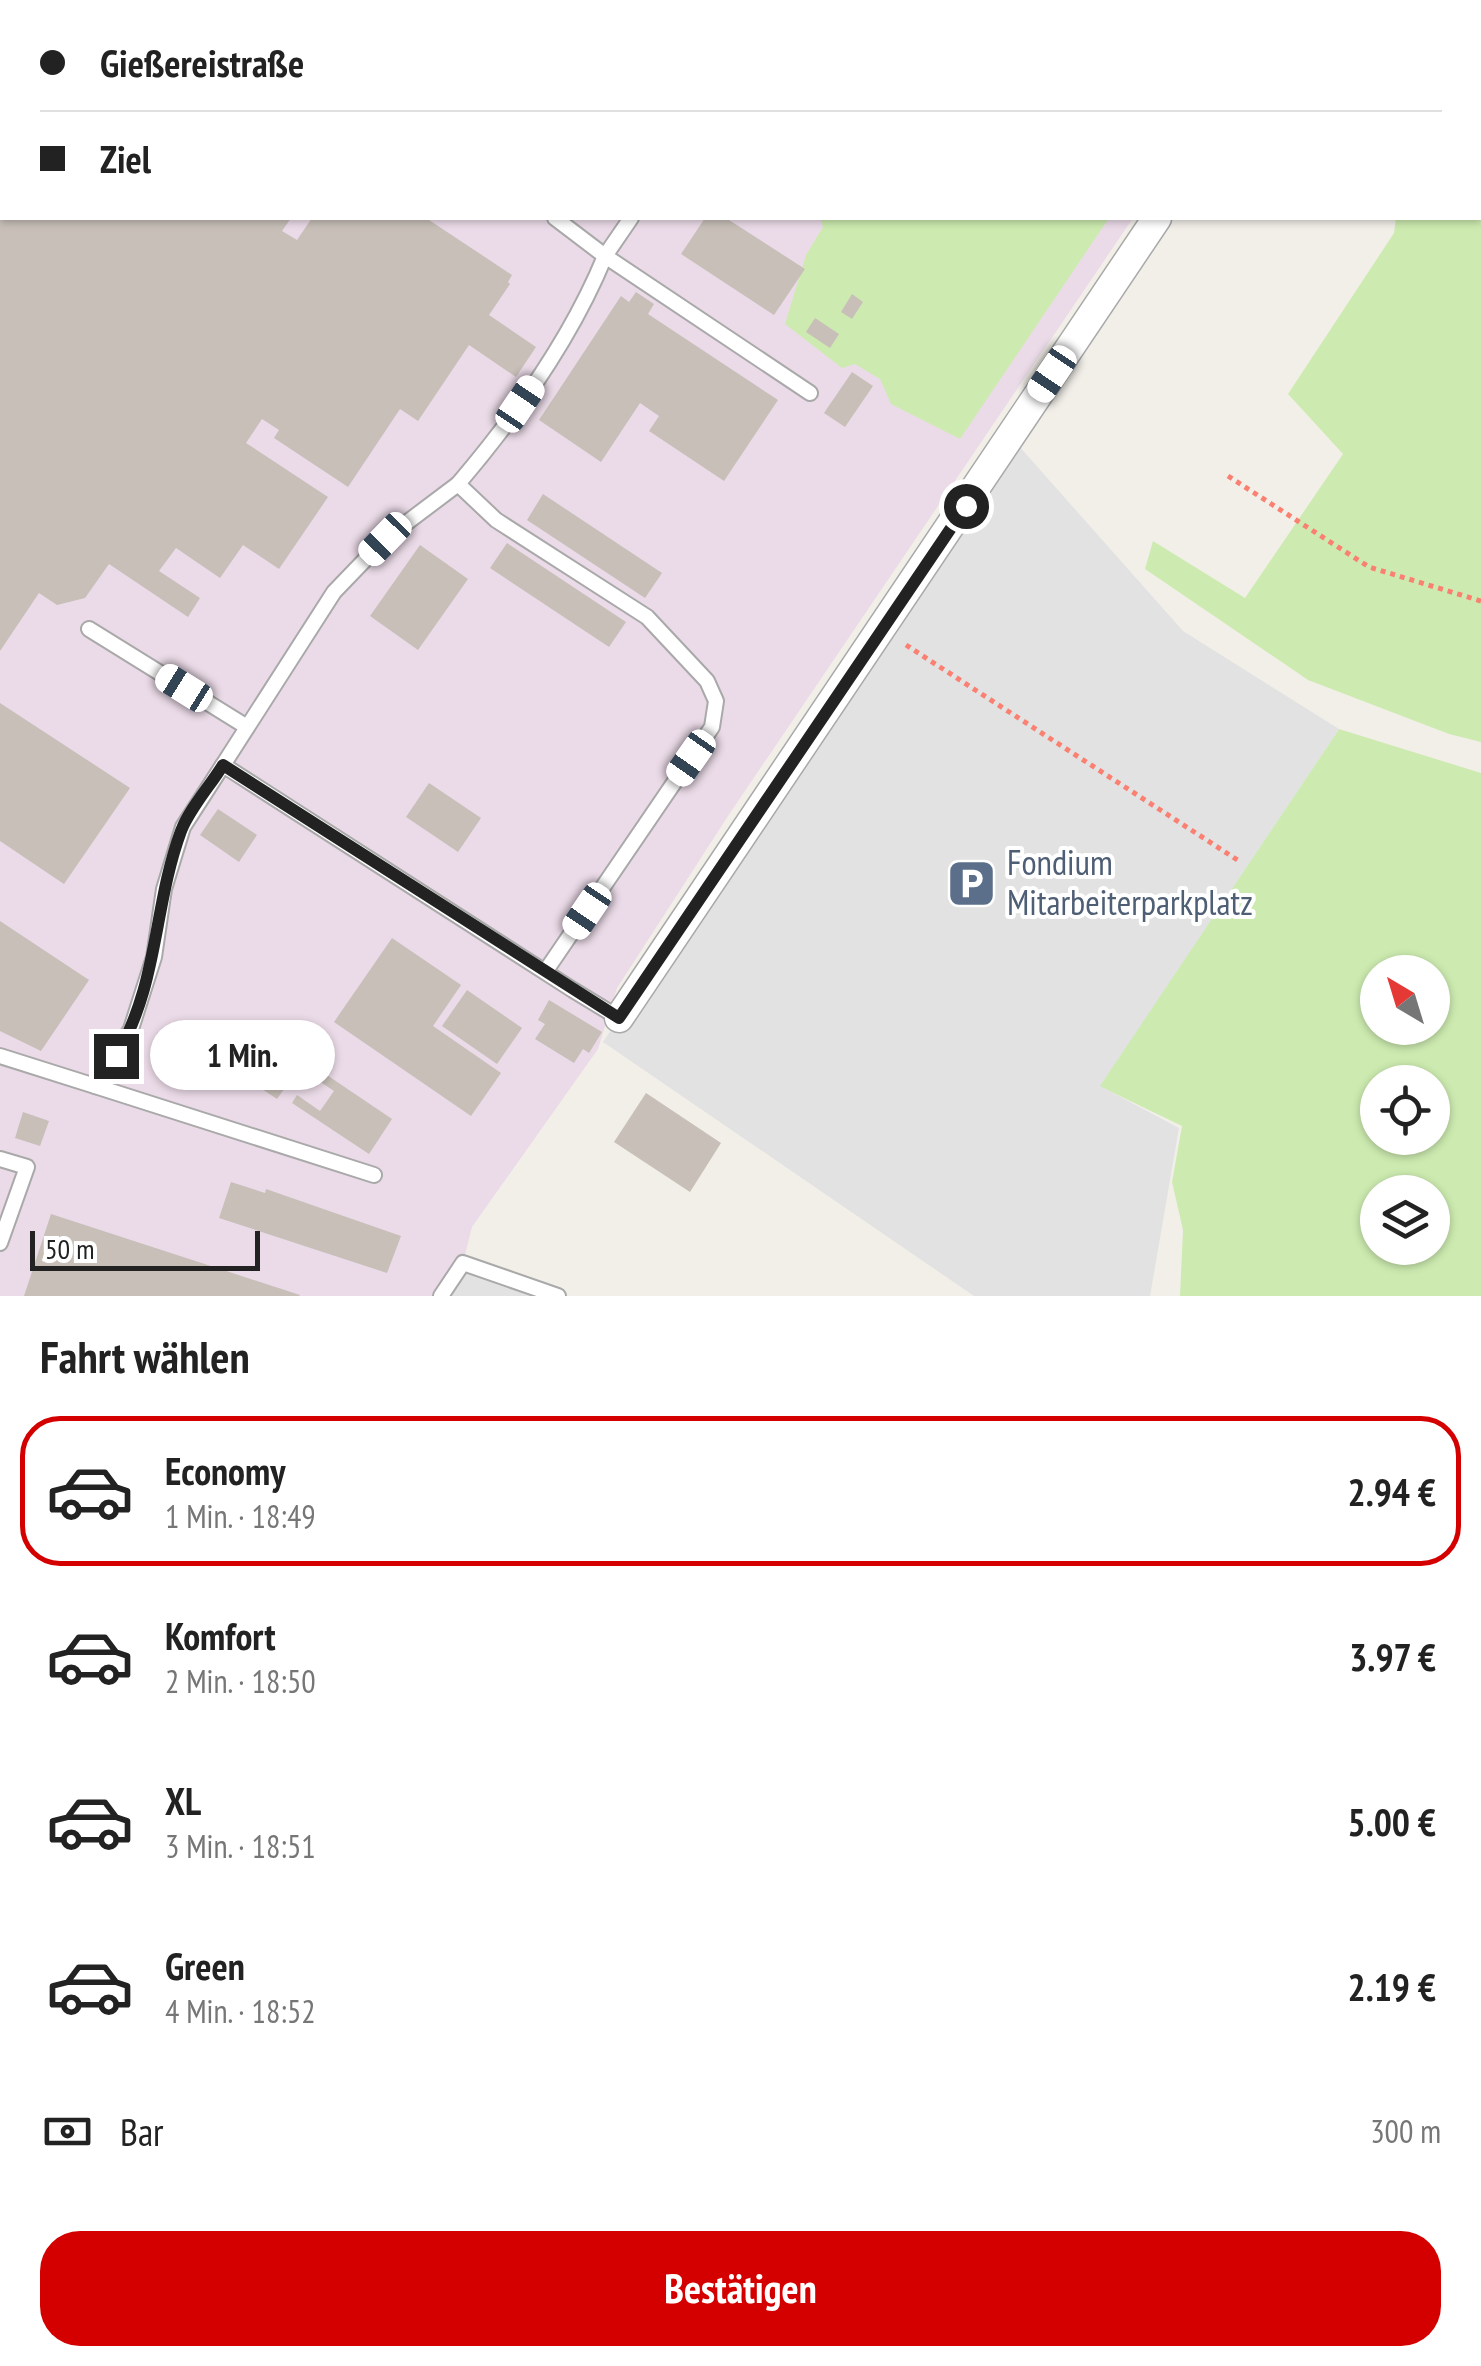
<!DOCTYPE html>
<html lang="de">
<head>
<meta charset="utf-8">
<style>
  :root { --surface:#fff; --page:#f6f6f6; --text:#222; --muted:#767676; --line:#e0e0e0; --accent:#d40000 }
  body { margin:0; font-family:"PT Sans Narrow",sans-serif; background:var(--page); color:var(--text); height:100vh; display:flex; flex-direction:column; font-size:38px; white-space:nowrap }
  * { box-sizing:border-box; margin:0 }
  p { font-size:32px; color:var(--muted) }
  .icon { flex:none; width:55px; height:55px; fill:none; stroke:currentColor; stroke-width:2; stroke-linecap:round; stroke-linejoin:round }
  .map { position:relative; height:1296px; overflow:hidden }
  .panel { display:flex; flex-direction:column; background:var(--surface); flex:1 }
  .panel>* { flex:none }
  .top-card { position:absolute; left:0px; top:0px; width:1482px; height:220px; box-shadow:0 2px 8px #0004; display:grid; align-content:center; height:220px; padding:0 40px; background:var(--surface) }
  .needle { width:65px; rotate:322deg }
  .tools { position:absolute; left:1360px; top:955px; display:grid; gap:20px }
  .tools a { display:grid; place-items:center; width:90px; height:90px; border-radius:50%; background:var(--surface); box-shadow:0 2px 8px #0004; font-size:50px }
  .scale { position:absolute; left:30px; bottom:25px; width:230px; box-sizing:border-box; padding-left:10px; border:5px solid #222; border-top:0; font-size:28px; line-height:35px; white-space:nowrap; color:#222; -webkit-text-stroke:8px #fff; paint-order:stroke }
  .end { position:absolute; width:45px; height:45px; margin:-22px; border:12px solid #222; background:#fff; box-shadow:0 0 0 5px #fff }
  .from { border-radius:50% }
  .bubble { position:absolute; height:70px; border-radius:35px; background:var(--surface); box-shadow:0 2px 8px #0004; font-size:32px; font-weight:600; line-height:70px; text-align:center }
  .car { position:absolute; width:30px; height:60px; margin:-30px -15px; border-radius:12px; box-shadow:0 0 8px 2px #0007; background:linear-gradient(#fff 24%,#345 0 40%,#fff 0 76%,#345 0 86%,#fff 0) }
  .top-card b { display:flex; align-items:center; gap:35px; height:95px; font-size:38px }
  .top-card b+b { border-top:2px solid var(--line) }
  .top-card i { width:25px; height:25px; background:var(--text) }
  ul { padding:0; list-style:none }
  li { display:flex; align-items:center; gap:30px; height:150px; margin:0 20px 15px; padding:0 20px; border:5px solid transparent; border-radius:40px }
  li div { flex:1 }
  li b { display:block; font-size:38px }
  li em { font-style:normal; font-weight:600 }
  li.current { border-color:var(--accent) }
  li>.icon { width:90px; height:90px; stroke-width:1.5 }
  h2 { padding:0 40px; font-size:45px; line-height:120px }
  .pay { display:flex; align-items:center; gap:25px; height:110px; padding:0 40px; font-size:38px }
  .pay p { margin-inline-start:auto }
  .action { display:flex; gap:20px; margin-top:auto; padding:20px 40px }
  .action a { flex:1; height:115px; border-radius:40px; background:var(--accent); color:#fff; font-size:40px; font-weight:600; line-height:115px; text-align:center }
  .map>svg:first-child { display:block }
</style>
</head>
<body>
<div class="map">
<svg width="1481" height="1296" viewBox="0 0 1481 1296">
  <rect width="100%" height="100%" fill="#f2efe9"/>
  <polygon fill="#ebdbe8" points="0,0 1274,0 2,2 2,218 1133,218 728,816 617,988 598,1049 472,1227 463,1263 558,1296 0,1296"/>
  <g fill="#cdebb0" fill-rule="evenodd">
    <polygon points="813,0 1255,0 1253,2"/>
    <polygon points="1481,116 1481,742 1449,734 1308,680 1145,569 1153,541 1245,598 1343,454 1288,394 1394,233 1396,218 1480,218"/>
    <polygon points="820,218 1109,218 960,439 891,404 880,379 855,364 842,368 785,324 806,255 823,227"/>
    <path d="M1339 729 1481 773V1296H1180L1183 1230 1172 1182 1182 1126 1099 1086ZM1378 972H1432V1028H1378ZM1378 1082H1432V1138H1378ZM1378 1192H1432V1248H1378Z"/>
  </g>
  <g fill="#e2e2e2">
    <polygon points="1010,436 1183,631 1339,729 1100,1086 1179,1128 1150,1296 974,1296 603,1042"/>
    <polygon points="463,1263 558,1296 441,1296"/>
  </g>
  <g fill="#c7bfb8">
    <polygon points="0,218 291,218 282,231 297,240 312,218 426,218 512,275 508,282 510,284 489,315 536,347 516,377 469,345 418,421 400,409 348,487 274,438 279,430 262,419 246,443 328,497 279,569 243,545 220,578 176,548 159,571 200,598 188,617 109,564 85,598 57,605 39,593 0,651"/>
    <polygon points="705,218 726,218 805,269 774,315 681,254"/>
    <polygon points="636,292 654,304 648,314 778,400 724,481 649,431 659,416 640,403 601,462 539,420 621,296 629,302"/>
    <polygon points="852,294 863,302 852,319 841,312"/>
    <polygon points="815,318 839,334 830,348 806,332"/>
    <polygon points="852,372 873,386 845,427 824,413"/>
    <polygon points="543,494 662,573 645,598 527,520"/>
    <polygon points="507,543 626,622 609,647 490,568"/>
    <polygon points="420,545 468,579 418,650 370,616"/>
    <polygon points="0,703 130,788 64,884 0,841"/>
    <polygon points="429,783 481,818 458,852 406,817"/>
    <polygon points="218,809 257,835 239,862 200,835"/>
    <polygon points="0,921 89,980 41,1051 0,1031"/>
    <polygon points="392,938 461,985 433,1026 501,1073 471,1116 334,1022"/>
    <polygon points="467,990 522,1028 497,1064 442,1026"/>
    <polygon points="549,1000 602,1032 589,1053 583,1049 574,1063 535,1039 545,1024 538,1020"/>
    <polygon points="244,1057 287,1085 277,1099 235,1071"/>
    <polygon points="315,1067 392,1119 369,1154 292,1103 297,1095 320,1111 334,1091 310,1075"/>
    <polygon points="646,1093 721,1143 690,1192 614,1142"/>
    <polygon points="23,1112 49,1121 40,1146 15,1138"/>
    <polygon points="231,1182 265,1193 266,1189 401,1236 387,1273 219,1218"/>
    <polygon points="51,1214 300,1295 299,1296 24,1296"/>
  </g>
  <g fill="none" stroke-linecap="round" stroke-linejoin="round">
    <defs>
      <g id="service">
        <polyline points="632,0 634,2"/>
        <polyline points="590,2 592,0"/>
        <polyline points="631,218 605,256 810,393"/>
        <path d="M458 484C516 416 571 339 605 256L555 218"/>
        <polyline points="89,629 247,727"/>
        <polyline points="545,972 712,727 716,701 707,681 647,617 496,520 458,484 385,539 334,592 223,765 573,990 619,1018"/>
        <polyline points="0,1056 95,1086 131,1029 154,957 164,889 183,827 223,765"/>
        <polyline points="95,1086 374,1175"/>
        <polyline points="0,1159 27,1167 0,1243"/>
        <polyline points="441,1296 463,1263 558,1296"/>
      </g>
      <g id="minor">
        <polyline points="1377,0 1381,2"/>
        <polyline points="1302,2 1303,0"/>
        <polyline points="1480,69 1481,70"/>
        <polyline points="619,1018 1157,218"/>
      </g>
    </defs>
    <use href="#service" stroke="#a9a9a9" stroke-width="18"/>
    <use href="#minor" stroke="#a9a9a9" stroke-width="31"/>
    <g stroke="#fa8072" stroke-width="5" stroke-dasharray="5 5" stroke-linecap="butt">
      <polyline points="1420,0 1424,2"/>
      <polyline points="1480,102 1481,103"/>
      <polyline points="1480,203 1481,205"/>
      <polyline points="1228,476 1369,567 1481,601"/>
      <polyline points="906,645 1239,861"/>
    </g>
    <use href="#service" stroke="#fff" stroke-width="14"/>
    <use href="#minor" stroke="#fff" stroke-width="28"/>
  </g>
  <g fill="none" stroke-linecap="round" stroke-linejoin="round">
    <path stroke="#222" stroke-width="12" d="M116 1056C159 984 153 907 181 831 190 808 210 786 223 765L619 1018 966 506"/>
  </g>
  <defs>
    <symbol id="parking-square" viewBox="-11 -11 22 22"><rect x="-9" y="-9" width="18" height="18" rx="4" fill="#5c6f8a" stroke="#fff"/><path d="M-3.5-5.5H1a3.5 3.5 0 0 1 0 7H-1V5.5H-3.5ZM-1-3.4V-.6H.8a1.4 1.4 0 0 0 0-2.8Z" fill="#fff"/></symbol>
  </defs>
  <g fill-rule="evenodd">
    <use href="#parking-square" x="944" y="856" width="55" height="55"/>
  </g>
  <g text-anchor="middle" stroke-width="8" stroke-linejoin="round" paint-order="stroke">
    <g font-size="35" fill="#4e5e75" stroke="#fff" text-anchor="start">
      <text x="1007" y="875">Fondium<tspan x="1007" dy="40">Mitarbeiterparkplatz</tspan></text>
    </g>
  </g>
</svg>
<div class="tools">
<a><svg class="needle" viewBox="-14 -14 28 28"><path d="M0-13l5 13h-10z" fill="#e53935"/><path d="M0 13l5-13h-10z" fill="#767676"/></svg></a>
<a><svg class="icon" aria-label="locate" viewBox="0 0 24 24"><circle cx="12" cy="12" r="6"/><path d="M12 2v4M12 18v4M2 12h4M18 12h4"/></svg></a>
<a><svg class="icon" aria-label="layers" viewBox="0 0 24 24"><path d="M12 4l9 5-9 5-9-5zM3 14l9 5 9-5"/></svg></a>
</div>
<div class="scale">50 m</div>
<i class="end from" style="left:966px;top:506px"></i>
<i class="end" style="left:116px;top:1056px"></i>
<div class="bubble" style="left:150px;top:1020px;width:185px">1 Min.</div>
<i class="car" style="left:1052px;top:374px;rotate:214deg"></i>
<i class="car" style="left:520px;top:404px;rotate:34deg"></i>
<i class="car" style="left:385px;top:539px;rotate:224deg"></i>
<i class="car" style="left:184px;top:688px;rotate:302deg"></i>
<i class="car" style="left:691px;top:758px;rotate:215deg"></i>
<i class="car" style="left:587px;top:911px;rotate:214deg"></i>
<div class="top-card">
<b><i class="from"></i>Gießereistraße</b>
<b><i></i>Ziel</b>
</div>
</div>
<section class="panel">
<h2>Fahrt wählen</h2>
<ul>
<li class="current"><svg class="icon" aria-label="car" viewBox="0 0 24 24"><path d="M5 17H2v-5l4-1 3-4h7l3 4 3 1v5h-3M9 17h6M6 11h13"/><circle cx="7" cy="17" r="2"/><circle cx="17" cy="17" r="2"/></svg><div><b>Economy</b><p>1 Min. · 18:49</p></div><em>2.94 €</em></li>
<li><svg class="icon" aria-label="car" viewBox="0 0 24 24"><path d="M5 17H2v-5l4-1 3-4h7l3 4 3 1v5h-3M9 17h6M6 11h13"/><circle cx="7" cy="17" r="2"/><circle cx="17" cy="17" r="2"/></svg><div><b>Komfort</b><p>2 Min. · 18:50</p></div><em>3.97 €</em></li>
<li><svg class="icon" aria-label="car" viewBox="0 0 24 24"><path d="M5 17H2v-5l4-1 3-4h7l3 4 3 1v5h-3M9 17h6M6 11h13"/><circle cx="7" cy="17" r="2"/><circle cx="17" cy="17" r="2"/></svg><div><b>XL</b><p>3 Min. · 18:51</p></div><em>5.00 €</em></li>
<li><svg class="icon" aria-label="car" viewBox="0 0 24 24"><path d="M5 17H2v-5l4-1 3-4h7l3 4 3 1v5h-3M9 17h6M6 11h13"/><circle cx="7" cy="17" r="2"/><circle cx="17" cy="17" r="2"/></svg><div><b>Green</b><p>4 Min. · 18:52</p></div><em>2.19 €</em></li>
</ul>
<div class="pay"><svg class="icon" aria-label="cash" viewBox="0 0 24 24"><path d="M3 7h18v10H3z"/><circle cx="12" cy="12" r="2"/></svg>Bar<p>300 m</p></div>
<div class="action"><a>Bestätigen</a></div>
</section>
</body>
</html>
